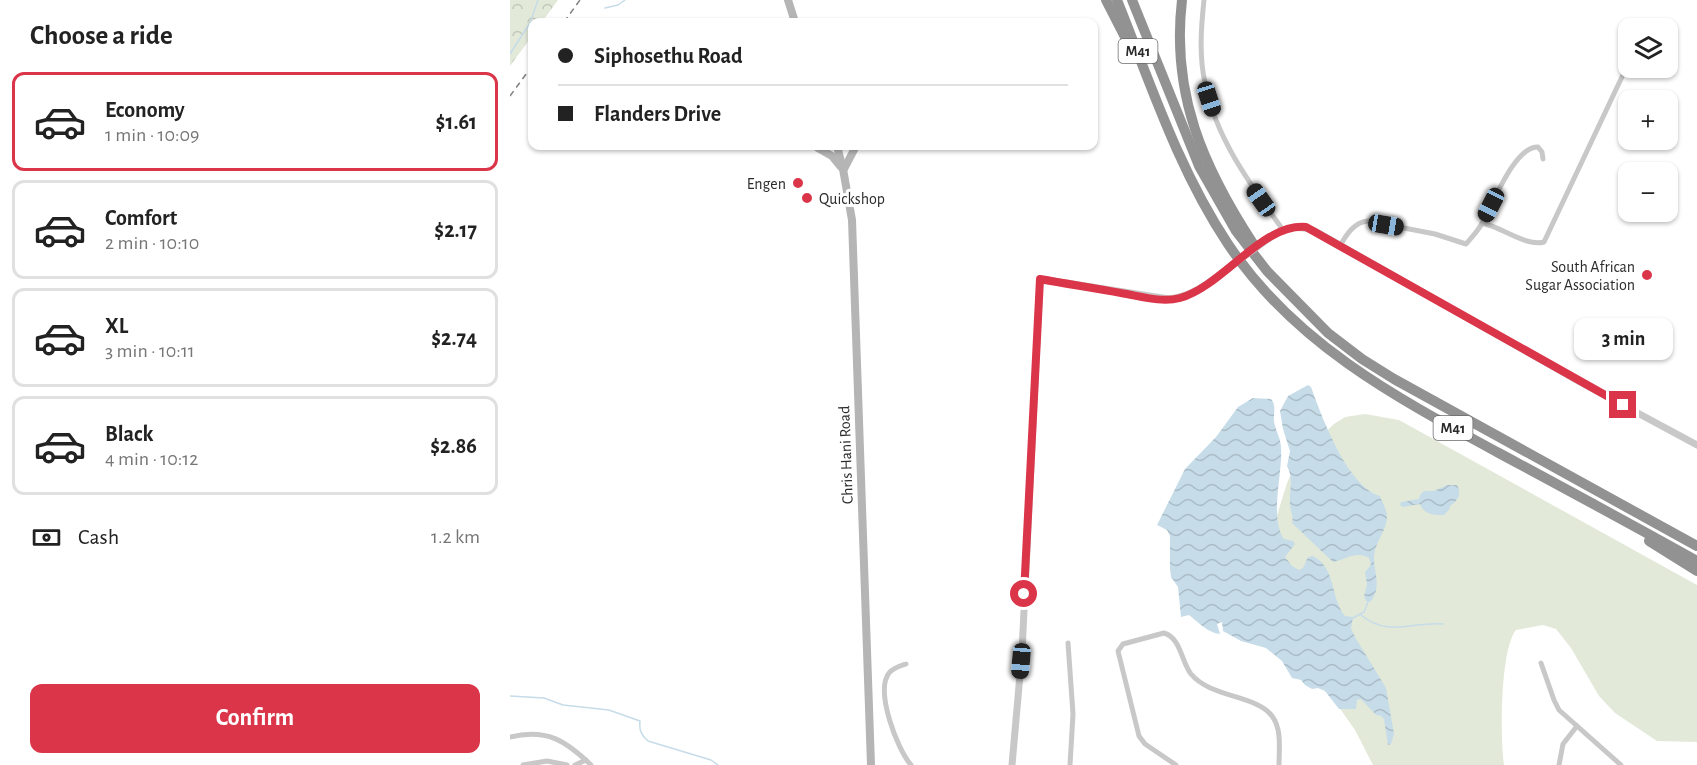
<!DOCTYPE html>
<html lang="en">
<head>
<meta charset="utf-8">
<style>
  :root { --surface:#fff; --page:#f2f2f2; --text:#222; --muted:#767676; --line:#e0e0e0; --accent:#db3549 }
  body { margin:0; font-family:"Alegreya Sans",sans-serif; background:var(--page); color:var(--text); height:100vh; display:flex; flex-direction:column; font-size:22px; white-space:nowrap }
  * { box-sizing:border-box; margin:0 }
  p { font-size:20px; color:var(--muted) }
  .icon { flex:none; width:33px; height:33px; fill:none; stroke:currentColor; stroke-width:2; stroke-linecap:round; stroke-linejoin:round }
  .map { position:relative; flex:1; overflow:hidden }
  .panel { display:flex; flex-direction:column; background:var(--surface); width:510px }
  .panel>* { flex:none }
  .hud { position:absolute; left:18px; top:18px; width:570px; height:132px; border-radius:12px; box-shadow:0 2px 4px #0004; display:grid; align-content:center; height:132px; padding:0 30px; background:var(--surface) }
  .tools { position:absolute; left:1108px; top:18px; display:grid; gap:12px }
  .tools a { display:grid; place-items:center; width:60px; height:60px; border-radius:12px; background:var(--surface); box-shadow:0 2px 4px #0004; font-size:30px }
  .end { position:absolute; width:27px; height:27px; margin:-14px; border:8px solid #db3549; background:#fff; box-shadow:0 0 0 3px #fff }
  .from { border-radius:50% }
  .bubble { position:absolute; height:42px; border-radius:12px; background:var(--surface); box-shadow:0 2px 4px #0004; font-size:20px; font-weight:700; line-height:42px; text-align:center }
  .car { position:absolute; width:18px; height:36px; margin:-18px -9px; border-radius:8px; box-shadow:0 0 4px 2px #0007; background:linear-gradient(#222 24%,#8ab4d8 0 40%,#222 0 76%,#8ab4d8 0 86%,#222 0) }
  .hud b { display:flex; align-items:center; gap:21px; height:57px; font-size:22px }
  .hud b+b { border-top:2px solid var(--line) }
  .hud i { width:15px; height:15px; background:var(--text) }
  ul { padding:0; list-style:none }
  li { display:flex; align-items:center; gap:18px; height:99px; margin:0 12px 9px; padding:0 18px; border:3px solid var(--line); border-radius:12px }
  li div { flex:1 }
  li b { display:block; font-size:22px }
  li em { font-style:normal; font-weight:700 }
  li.on { border-color:var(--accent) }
  li>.icon { width:54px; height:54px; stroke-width:1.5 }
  h2 { padding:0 30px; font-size:27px; line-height:72px }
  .pay { display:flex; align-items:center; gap:15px; height:66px; padding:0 30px; font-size:22px }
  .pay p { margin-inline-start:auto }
  .cta { display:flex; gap:12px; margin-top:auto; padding:12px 30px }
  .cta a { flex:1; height:69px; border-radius:12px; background:var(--accent); color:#fff; font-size:24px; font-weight:700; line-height:69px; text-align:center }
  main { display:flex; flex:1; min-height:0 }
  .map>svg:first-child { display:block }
</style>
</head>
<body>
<main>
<section class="panel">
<h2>Choose a ride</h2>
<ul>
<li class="on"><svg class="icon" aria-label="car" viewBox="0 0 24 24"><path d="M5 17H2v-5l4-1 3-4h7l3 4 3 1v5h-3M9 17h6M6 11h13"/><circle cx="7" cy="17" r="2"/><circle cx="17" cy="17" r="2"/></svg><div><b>Economy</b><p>1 min · 10:09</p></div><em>$1.61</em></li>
<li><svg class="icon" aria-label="car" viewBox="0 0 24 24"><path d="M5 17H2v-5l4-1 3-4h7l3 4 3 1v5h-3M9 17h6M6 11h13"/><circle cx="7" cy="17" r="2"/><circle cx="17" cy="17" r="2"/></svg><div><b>Comfort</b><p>2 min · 10:10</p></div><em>$2.17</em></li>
<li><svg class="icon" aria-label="car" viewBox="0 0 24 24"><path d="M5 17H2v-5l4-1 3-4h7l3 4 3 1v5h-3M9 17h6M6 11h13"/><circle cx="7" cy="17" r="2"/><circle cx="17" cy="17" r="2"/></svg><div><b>XL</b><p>3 min · 10:11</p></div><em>$2.74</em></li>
<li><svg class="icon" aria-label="car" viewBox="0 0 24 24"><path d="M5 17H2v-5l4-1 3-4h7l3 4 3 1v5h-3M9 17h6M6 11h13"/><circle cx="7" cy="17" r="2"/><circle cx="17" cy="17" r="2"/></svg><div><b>Black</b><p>4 min · 10:12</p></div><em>$2.86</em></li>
</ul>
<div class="pay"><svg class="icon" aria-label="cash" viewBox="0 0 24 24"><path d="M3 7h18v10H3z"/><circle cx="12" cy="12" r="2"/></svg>Cash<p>1.2 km</p></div>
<div class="cta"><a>Confirm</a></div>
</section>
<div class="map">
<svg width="1187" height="765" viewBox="0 0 1187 765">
  <defs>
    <pattern id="forest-crowns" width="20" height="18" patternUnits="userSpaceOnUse" patternTransform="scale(1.5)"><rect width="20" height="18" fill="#e2e9d9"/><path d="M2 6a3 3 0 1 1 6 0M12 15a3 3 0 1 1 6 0" fill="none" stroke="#c2c8ba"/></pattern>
    <pattern id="water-waves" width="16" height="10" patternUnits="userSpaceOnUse" patternTransform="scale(1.5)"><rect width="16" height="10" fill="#c6dce8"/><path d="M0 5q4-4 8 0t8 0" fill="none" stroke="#aabdc7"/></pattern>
  </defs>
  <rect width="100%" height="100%" fill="#fff"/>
  <path fill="#e2e9d9" d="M855 414 889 420 1187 585V742L1147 741 1105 713 1089 696 1061 648 1046 629 1033 625 1006 630C990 650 990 738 994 765H863L845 730 798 663 760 538 777 483 784 468 802 445 824 424 835 417Z"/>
  <polygon fill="url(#forest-crowns)" points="0,0 48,0 32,22 22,22 22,36 0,66"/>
  <g fill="url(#water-waves)">
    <path d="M798 385 801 387C812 417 837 486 870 496 872 502 876 509 877 514 878 530 865 541 864 556 863 571 873 587 860 602L856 601 854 596 857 585 855 572 861 565 859 558C846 550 835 560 823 562L782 523C784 516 780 511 780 504 779 491 784 479 777 466L780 451 773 429 770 411 778 396Z"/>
    <path d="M743 398 761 399C767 406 763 413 764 421 765 430 771 438 771 448 773 472 759 518 774 539L783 541 785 544 775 557 782 566 789 570 793 568 798 557 803 556C827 569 820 598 835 616L843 617 841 628 845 637 876 688 884 734 881 744 878 745 874 719 871 716 866 715 851 699 847 700 846 709H829L815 691 808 688 802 689 795 685 791 680 782 678 772 661 756 648 731 641 713 631 712 622 707 624 710 634C698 633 688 622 679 615L671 617 668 587 661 577 660 569V536L657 530 647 525 675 469 706 437 728 407Z"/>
    <path d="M937 485H947C952 495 948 500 940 506L939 510 934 515C924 515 914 515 910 504L893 507 890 505 891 502 909 499 910 495 914 491H924Z"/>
  </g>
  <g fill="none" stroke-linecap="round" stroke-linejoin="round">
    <g stroke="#c6dce8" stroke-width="1.5">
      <polyline points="95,8 108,5 115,0"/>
      <polyline points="22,22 30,19"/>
      <polyline points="0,54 20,23 28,0"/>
      <path d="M851 615C879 638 902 621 933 624"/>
      <polyline points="843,618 854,612 858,602"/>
      <path d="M0 696 34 698 53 705 99 710 130 721C129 730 131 735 138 741L201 760 208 765"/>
    </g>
    <g stroke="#c8c8c8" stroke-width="5">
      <path d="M694 0C691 28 689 56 695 83 706 139 741 185 773 230"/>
      <path d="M972 223C992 227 1016 247 1034 242L1119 62"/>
      <path d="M830 246C836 235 844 222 858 221L925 234 956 244C961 238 967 232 971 225 982 207 1004 146 1028 147L1032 152 1033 159"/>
      <polyline points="558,643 563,714 560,765"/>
      <polyline points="1031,663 1044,700 1049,710 1111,765"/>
      <path d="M396 664C390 666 383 668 379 673 365 691 387 749 401 765"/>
      <path d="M0 737C37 728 56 741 81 765"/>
      <polyline points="13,765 37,761 57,765"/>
      <polyline points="65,765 76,760"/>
      <path d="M666 765 635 744 629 736 608 651 613 644 654 633C671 638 671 661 681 674 701 698 747 695 762 716 772 729 769 749 769 765"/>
      <polyline points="1049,765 1053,744 1067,726"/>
    </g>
    <g stroke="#c8c8c8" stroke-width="7">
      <path d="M758 239C773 228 787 224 805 231L1070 382 1187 445"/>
      <path d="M502 765 512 652 530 279 659 299C684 296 701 281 721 266"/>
    </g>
    <g stroke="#b5b5b5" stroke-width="8">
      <polyline points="278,0 285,22"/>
      <polyline points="327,146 333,169 342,220 361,765"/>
      <polyline points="308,148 322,156 331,167"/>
      <polyline points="334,169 346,146"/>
    </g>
    <g stroke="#929292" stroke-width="10">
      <polyline points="596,0 618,43"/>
      <path d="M607 0C640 82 668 169 718 244 784 343 885 397 987 452 1054 488 1121 524 1187 561"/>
      <polyline points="622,0 689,166 726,231 757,271 818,333 852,359 884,379 1187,546"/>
      <path d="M672 0C661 94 693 167 744 245"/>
      <polyline points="1139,541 1187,571"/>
    </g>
    <g stroke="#808080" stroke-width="1.5" stroke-dasharray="6 4.5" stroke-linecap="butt">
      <polyline points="54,22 70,0"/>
      <polyline points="0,96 22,66"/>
    </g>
    <polyline stroke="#c8c8c8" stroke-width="7" points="721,266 758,239"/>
  </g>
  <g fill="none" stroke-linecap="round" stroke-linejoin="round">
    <path stroke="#db3549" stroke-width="8" d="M514 594 530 279C557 284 584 288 611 293 630 296 651 303 670 298 713 286 752 223 796 227L1113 405"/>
  </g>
  <g fill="#db3549" stroke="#fff" stroke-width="2">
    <circle cx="288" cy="183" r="6"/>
    <circle cx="297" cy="198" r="6"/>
    <circle cx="1137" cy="275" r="6"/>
  </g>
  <g text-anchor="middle" stroke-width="6" stroke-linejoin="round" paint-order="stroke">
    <g fill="#fff" stroke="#6b6b6b" stroke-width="1.5">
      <rect x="608.5" y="39" width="39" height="24" rx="4.5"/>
      <rect x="923.5" y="416" width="39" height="24" rx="4.5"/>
    </g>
    <g font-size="15" font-weight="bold" fill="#2b2b2b">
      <text x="628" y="56">M41</text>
      <text x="943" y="433">M41</text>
    </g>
    <g font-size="16" fill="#2b2b2b" stroke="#fff" text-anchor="end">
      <text x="276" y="189">Engen</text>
      <text x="309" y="204" text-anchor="start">Quickshop</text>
      <text x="1125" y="272">South African<tspan x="1125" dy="18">Sugar Association</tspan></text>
    </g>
    <g font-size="16" fill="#2b2b2b" stroke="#fff">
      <text transform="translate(335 455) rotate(-92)" y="6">Chris Hani Road</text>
    </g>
  </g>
</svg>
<div class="tools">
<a><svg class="icon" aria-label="layers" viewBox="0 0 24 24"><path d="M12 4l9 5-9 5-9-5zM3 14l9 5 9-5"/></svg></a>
<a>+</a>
<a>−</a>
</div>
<i class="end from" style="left:514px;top:594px"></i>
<i class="end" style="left:1113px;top:405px"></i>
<div class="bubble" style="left:1064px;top:318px;width:99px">3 min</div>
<i class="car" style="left:699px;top:99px;rotate:162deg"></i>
<i class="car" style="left:751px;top:200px;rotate:325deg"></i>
<i class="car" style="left:981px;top:205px;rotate:207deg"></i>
<i class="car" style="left:876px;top:225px;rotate:100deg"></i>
<i class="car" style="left:511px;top:661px;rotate:185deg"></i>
<div class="hud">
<b><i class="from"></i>Siphosethu Road</b>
<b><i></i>Flanders Drive</b>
</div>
</div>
</main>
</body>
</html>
